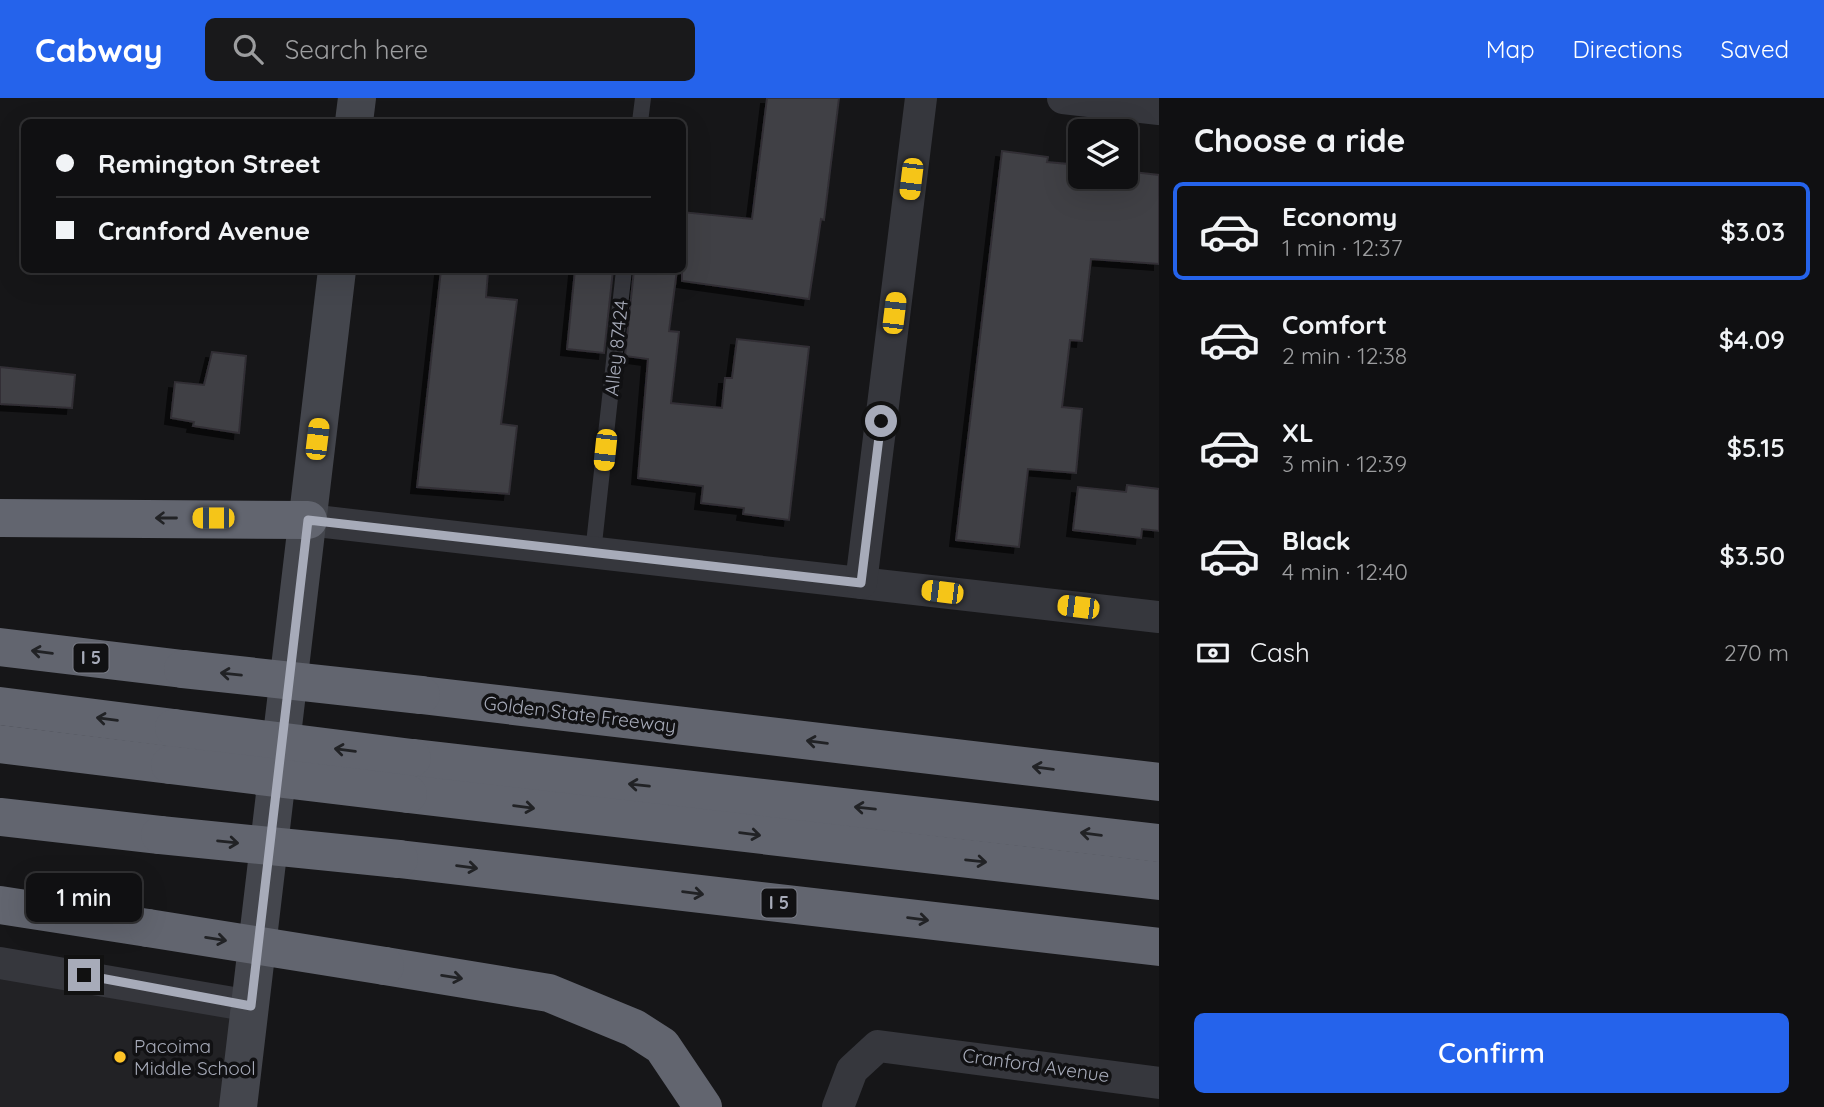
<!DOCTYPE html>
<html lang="en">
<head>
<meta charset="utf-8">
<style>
  :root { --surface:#101012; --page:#19191b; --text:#f1f3f6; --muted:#9c9d9f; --line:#303032; --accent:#2563eb }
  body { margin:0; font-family:Quicksand,sans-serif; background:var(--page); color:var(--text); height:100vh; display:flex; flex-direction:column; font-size:26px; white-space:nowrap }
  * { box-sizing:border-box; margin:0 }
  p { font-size:23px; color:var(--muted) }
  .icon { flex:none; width:38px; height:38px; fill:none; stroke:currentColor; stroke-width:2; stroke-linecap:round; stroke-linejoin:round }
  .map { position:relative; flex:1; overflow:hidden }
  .drawer { display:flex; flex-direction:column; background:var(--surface); width:665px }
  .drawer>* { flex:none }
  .top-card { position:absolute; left:21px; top:21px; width:665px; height:154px; border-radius:10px; box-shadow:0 7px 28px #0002,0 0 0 2px var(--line); display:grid; align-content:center; height:154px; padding:0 35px; background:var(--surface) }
  .controls { position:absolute; left:1068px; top:21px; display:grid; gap:14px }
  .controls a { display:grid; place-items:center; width:70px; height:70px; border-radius:10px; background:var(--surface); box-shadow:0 7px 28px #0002,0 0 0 2px var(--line); font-size:35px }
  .end { position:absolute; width:32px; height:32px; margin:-16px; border:9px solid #a7abb9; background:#111; box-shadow:0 0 0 4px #111 }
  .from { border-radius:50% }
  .bubble { position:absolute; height:49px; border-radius:10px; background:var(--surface); box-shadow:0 7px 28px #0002,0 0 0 2px var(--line); font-size:23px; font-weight:600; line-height:49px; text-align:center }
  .car { position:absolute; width:21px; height:42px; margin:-21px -10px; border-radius:9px; box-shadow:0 0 5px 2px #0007; background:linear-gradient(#f5c518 24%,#345 0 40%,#f5c518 0 76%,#345 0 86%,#f5c518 0) }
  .top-card b { display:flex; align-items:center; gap:24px; height:66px; font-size:26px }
  .top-card b+b { border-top:2px solid var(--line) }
  .top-card i { width:18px; height:18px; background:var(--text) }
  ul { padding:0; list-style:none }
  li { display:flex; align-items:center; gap:21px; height:98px; margin:0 14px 10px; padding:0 21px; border:4px solid transparent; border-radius:10px }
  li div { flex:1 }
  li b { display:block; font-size:26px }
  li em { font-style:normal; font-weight:600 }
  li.on { border-color:var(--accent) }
  li>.icon { width:63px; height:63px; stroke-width:1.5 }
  h2 { padding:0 35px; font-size:32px; line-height:84px }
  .pay { display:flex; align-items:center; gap:18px; height:77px; padding:0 35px; font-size:26px }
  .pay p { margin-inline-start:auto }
  .primary-button { display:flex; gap:14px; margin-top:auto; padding:14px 35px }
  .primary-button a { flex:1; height:80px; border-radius:10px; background:var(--accent); color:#fff; font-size:28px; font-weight:600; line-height:80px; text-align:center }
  header { display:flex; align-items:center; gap:42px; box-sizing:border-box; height:98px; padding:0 35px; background:var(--accent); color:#fff }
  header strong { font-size:33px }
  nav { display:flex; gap:38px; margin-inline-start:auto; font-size:24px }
  .search { width:490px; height:63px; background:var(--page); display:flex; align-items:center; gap:18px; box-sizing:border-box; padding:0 24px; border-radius:10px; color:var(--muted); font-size:26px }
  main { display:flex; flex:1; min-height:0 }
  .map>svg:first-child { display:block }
</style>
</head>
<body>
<header>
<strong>Cabway</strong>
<div class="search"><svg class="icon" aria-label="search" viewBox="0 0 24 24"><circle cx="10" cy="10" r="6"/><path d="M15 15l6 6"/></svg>Search here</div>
<nav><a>Map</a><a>Directions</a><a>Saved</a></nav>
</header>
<main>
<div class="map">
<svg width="1159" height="1009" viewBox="0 0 1159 1009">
  <defs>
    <filter id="shadow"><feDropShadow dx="-6" dy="6" stdDeviation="0" flood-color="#0009"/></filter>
  </defs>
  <rect width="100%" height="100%" fill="#161618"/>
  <polygon fill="#222225" points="0,876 251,908 230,1009 0,1009"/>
  <g fill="#404045" stroke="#302f34" stroke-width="2" filter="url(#shadow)">
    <polygon points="767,0 839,0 824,122 821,121 809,201 682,183 682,114 752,121"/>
    <polygon points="1002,53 1048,59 1047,64 1080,67 1080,79 1125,79 1125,73 1159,77 1159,166 1091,161 1082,243 1070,242 1062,309 1082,311 1076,375 1028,371 1019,449 956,442"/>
    <polygon points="441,172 488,174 486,199 517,202 501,326 517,328 509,396 417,389"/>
    <polygon points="575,172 613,172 604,255 567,251"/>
    <polygon points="634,172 677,172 669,233 679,234 671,305 722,310 725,280 732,280 737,241 809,249 789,422 743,416 744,410 701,405 703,388 638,380 648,261 625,258"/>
    <polygon points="212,254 246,258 239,335 193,328 194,324 171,320 175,284 204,287"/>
    <polygon points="0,269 75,277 72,310 0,306"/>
    <polygon points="1127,387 1159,391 1159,433 1142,431 1141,440 1073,432 1078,389 1126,394"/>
  </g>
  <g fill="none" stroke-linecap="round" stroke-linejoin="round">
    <g stroke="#36373d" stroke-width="16">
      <polyline points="640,24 643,0"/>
      <polyline points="593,455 624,172"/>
    </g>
    <g stroke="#36373d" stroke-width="32">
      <polyline points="1063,0 1159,11"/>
      <polyline points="308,422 1159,519"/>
      <polyline points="861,485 921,0"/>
      <polyline points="0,865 251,908"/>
      <polyline points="838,1009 852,972 878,948 1159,985"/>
    </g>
    <g stroke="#44464d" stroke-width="38">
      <polyline points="354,24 357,0"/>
      <polyline points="238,1009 337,172"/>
    </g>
    <g stroke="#62656f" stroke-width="38">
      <polyline points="0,420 308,422"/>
      <polyline points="0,549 183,571"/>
      <polyline points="421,597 1159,684"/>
      <polyline points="0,608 174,630"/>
      <polyline points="0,646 170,667"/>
      <polyline points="412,660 1159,745"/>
      <polyline points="408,696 1159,783"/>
      <polyline points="0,719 160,737"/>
      <polyline points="399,761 1159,849"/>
      <polyline points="0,807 148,830"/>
      <polyline points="385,868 549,895 634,930 662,948 703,1009"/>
    </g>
    <g stroke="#62656f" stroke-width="38">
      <polyline points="183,571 421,597"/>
      <polyline points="174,630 412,660"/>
      <polyline points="170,667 408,696"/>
      <polyline points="160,737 399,761"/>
      <polyline points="148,830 385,868"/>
    </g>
  </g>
  <defs><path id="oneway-shaft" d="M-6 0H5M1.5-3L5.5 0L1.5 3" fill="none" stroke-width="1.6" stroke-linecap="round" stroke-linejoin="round" transform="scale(1.75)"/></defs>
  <g stroke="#212225">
    <use href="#oneway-shaft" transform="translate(166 420) rotate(-180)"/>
    <use href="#oneway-shaft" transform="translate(42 554) rotate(-173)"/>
    <use href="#oneway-shaft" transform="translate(231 576) rotate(-174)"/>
    <use href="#oneway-shaft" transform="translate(107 621) rotate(-173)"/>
    <use href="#oneway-shaft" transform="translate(817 644) rotate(-173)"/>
    <use href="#oneway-shaft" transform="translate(345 652) rotate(-173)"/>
    <use href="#oneway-shaft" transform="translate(1043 670) rotate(-173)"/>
    <use href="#oneway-shaft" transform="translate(639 687) rotate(-174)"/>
    <use href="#oneway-shaft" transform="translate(524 709) rotate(7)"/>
    <use href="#oneway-shaft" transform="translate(865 710) rotate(-174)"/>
    <use href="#oneway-shaft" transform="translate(750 736) rotate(7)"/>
    <use href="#oneway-shaft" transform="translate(1091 736) rotate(-173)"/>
    <use href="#oneway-shaft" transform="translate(228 744) rotate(6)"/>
    <use href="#oneway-shaft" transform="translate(976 763) rotate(6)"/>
    <use href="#oneway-shaft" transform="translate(467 769) rotate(7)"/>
    <use href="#oneway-shaft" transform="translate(693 795) rotate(7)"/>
    <use href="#oneway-shaft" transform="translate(918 821) rotate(7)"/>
    <use href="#oneway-shaft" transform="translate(216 841) rotate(9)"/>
    <use href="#oneway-shaft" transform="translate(452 879) rotate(9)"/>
  </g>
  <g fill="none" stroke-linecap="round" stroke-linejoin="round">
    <polyline stroke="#a7abb9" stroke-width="9" points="84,877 251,908 308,422 861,485 881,323"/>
  </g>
  <circle fill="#ffc427" stroke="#111113" stroke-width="2.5" cx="120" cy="959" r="7"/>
  <g text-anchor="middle" stroke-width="7" stroke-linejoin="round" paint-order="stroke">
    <g fill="#111113" stroke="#7a7d87" stroke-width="2">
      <rect x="73.5" y="545.5" width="35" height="29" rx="5"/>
      <rect x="761.5" y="790.5" width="35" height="29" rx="5"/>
    </g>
    <g font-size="18" font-weight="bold" fill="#a7abb9">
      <text x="91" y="566">I 5</text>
      <text x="779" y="811">I 5</text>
    </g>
    <g font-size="19" fill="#a7abb9" stroke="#111113">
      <text transform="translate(616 250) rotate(-84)" y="7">Alley 87424</text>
      <text transform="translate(580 616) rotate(7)" y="7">Golden State Freeway</text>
      <text transform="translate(1036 967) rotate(8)" y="7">Cranford Avenue</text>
    </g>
    <g font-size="19" fill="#a7abb9" stroke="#111113" text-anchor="start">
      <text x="134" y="955">Pacoima<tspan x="134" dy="22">Middle School</tspan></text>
    </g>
  </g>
</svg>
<div class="controls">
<a><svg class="icon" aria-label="layers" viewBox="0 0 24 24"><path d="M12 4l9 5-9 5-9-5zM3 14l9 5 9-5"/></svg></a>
</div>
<i class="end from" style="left:881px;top:323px"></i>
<i class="end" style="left:84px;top:877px"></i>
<div class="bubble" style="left:26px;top:775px;width:116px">1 min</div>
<i class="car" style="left:911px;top:81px;rotate:187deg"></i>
<i class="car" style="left:894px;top:215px;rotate:7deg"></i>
<i class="car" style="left:317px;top:341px;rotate:7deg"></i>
<i class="car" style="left:605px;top:352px;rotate:186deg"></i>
<i class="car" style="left:213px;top:420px;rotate:270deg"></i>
<i class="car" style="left:942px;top:494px;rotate:277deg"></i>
<i class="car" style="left:1078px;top:509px;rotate:277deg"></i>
<div class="top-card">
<b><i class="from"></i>Remington Street</b>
<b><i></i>Cranford Avenue</b>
</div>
</div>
<section class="drawer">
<h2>Choose a ride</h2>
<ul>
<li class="on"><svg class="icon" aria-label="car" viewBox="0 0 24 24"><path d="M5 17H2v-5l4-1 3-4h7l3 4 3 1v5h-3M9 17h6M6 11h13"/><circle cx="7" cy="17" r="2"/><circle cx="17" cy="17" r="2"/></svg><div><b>Economy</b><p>1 min · 12:37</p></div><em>$3.03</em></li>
<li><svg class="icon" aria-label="car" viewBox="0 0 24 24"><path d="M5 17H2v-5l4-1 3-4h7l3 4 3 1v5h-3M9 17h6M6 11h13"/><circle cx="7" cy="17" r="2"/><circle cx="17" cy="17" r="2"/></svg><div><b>Comfort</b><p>2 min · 12:38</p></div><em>$4.09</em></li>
<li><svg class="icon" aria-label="car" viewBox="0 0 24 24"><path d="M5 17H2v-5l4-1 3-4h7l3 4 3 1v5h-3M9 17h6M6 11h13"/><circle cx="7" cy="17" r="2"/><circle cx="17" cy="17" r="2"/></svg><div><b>XL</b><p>3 min · 12:39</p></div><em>$5.15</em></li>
<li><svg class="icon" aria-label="car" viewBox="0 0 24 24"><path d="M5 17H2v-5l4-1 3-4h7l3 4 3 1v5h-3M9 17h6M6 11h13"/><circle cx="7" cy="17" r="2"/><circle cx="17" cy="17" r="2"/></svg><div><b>Black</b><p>4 min · 12:40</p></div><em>$3.50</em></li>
</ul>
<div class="pay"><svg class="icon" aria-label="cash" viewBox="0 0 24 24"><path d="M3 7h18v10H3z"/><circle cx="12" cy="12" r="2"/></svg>Cash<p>270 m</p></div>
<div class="primary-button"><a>Confirm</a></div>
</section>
</main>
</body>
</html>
